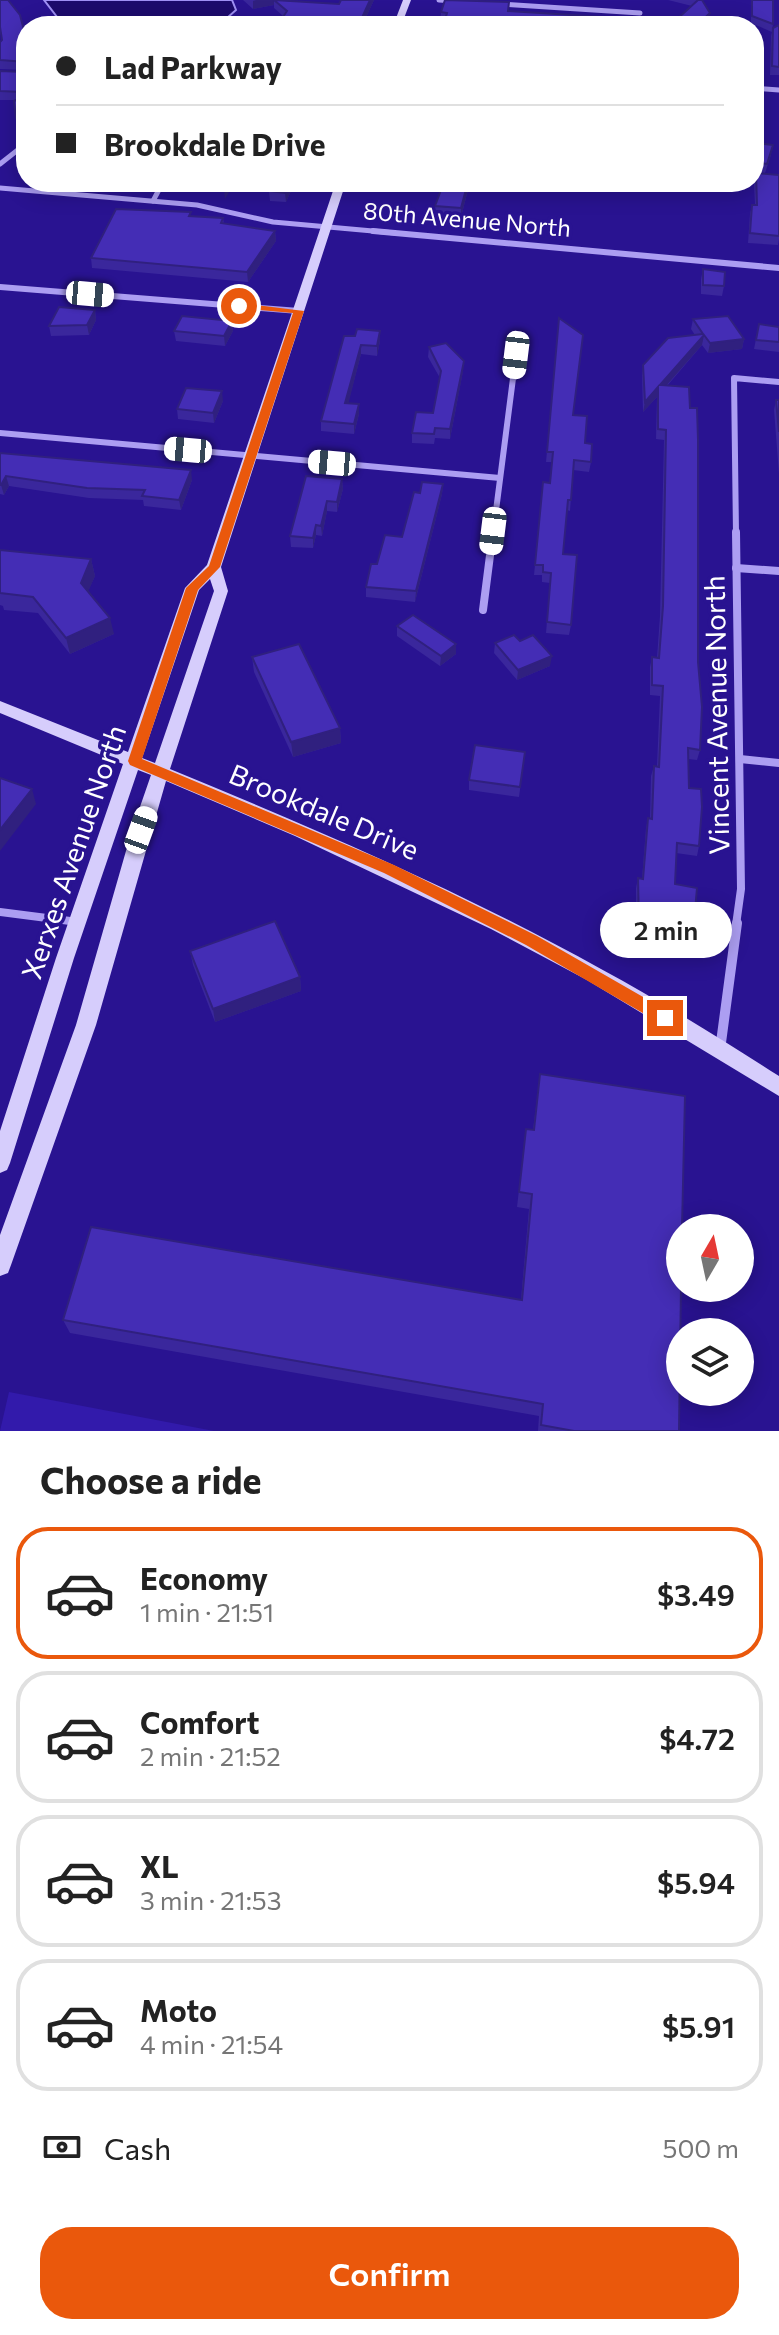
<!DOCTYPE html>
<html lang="en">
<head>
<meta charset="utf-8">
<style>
  :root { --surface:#fff; --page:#f2f2f2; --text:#222; --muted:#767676; --line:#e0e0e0; --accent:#ea580c }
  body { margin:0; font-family:Commissioner,sans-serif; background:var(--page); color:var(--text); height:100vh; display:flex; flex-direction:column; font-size:30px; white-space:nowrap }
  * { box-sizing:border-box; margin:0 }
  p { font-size:26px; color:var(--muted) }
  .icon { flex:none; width:44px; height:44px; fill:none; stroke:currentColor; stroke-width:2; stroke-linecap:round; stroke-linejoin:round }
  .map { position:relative; height:1431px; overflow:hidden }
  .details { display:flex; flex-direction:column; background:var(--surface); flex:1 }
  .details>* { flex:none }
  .top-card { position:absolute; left:16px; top:16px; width:748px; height:176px; border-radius:32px; box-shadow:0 4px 20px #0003; display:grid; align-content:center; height:176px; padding:0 40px; background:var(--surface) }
  .needle { width:52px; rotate:9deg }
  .buttons { position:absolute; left:666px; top:1214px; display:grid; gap:16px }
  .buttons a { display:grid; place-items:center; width:88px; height:88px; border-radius:50%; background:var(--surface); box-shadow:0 4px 20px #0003; font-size:40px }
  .end { position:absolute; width:36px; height:36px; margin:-18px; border:10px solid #ea580c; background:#fff; box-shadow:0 0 0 4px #fff }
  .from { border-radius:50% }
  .bubble { position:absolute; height:56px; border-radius:28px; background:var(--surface); box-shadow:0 4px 20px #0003; font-size:26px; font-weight:600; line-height:56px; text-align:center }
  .car { position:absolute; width:24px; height:48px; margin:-24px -12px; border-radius:10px; box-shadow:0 0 6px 2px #0007; background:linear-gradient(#fff 24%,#345 0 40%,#fff 0 76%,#345 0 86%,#fff 0) }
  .top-card b { display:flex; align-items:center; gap:28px; height:76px; font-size:30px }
  .top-card b+b { border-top:2px solid var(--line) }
  .top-card i { width:20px; height:20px; background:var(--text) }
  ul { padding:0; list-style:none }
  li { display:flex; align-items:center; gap:24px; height:132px; margin:0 16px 12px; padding:0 24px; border:4px solid var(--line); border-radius:32px }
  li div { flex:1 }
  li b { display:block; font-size:30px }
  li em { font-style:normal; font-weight:600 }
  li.on { border-color:var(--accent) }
  li>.icon { width:72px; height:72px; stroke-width:1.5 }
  h2 { padding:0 40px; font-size:36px; line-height:96px }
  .pay { display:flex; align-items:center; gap:20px; height:88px; padding:0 40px; font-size:30px }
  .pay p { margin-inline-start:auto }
  .primary-button { display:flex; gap:16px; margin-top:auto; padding:16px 40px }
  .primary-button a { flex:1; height:92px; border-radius:32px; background:var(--accent); color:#fff; font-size:32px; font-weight:600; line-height:92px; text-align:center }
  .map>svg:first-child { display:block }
</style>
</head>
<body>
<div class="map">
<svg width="779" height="1431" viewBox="0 0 779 1431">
  <rect width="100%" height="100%" fill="#291391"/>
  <polygon fill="#321aab" points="9,1392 214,1431 0,1431"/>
  <polygon fill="#1d0b6d" stroke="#9f90f5" stroke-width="2" points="44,0 232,0 236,10 218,26 64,26"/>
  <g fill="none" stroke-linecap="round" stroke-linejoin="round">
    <g stroke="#ac9ef2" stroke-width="5">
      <polyline points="439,0 455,1"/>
      <polyline points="501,4 640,13"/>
      <polyline points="754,88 779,90"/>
      <polyline points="0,164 19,149"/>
      <polyline points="0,188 197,205 273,222 395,233"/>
      <polyline points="153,201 163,182"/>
    </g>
    <g stroke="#ac9ef2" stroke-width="6">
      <polyline points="373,231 779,268"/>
      <polyline points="0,287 299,311"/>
      <polyline points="0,433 500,478"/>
      <polyline points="493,534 516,355"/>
      <polyline points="736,534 734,378 779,382"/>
    </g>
    <g stroke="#ac9ef2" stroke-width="8">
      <polyline points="736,532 741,889 736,925"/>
      <polyline points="736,568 779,571"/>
      <polyline points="483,610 493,532"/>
      <polyline points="740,759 779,763"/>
      <polyline points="0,912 78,922"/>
    </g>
    <polyline stroke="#ac9ef2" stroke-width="10" points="720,1050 737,923"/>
    <g fill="#d6cdfc" fill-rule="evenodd">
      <polygon points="403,0 411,0 401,26 393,26"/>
      <path d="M336 182H346L221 567 228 591 170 769C316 829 463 892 601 969 662 1002 721 1039 779 1076V1096L587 980 491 929 295 836 166 781 96 1025 11 1265 8 1273 0 1276V1235L76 1025 132 830 151 775 138 770 74 958 10 1163 7 1170 0 1173V1131L56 958 123 764 0 713V701L128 752 185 588 207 565ZM210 579 214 591 155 763 142 758 199 590Z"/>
    </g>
  </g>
  <g fill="#3a279c">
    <polygon points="243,0 282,0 339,4 341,0 374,0 362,26 277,26 283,16 274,8 274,5 253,9"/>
    <polygon points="668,0 702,0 709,21 704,26 440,21 441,12 508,11 638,23 676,20 692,6"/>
    <polygon points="751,0 773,0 773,24 772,32 751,23"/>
    <polygon points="779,25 779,75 770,75 771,36 773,28"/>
    <polygon points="26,38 26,70 0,69 0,42"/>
    <polygon points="26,70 26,126 18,127 16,118 15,100 0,100 0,71 25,72"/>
    <polygon points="754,151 771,155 765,173 754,171"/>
    <polygon points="756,173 779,175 779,239 778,245 748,243 750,214 752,205 755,205 754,182"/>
    <polygon points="273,182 295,182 286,202 270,201 269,191"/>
    <polygon points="444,182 470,182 461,217 435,215 435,206"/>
    <polygon points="191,216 223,218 224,224 275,231 276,241 248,282 92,268 91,258"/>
    <polygon points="703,269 724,286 722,296 701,294 701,279"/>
    <polygon points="95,310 96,320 89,335 51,336 49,326"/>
    <polygon points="559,318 573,415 585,443 591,462 589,472 573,470 570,511 567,510 563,554 571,625 569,635 546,633 550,583 542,582 542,575 534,575 543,482 550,483 552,462 546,462"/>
    <polygon points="693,319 744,339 742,349 708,353 702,345 667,386 698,662 700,750 697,760 688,759 689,788 699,846 697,856 676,853 675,884 695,911 692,920 661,915 658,937 636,933 636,888 638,878 642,879 646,828 648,818 650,819 651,776 654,766 657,766 660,696 650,695 650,667 652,657 657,658 660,616 664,440 656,439 657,397 643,412 642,375 643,365 695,335 691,329"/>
    <polygon points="232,321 233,331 225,346 176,341 174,331"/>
    <polygon points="759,324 779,327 779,352 754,349"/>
    <polygon points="380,331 380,341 377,356 361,354 348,403 359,404 359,414 354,434 321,431 321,421 355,336"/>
    <polygon points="429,347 463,371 450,439 435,438 434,444 412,443 412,433 433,413 440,378 428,357"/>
    <polygon points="776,400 779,400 779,474 774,410"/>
    <polygon points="223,401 214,423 178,419 177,409"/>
    <polygon points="0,453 192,480 181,510 144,506 143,500 89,498 9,486 4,495 0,494"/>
    <polygon points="342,479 343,489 337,512 327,511 322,536 316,535 313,548 291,547 290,536"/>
    <polygon points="443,484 442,494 415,602 366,597 366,587 377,564 402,537 420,493"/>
    <polygon points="0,550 91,559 95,576 88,591 114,634 70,654 38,613 4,610 3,606 0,605"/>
    <polygon points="397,626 456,654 440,666 397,636"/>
    <polygon points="520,641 550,666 517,680 494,653 495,643"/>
    <polygon points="252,657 340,728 341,743 293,757 254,672"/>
    <polygon points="525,752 519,797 469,790 469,780"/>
    <polygon points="190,951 300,977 301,991 215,1022 193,965"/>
    <polygon points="540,1074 679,1431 538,1431 539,1416 70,1333 63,1320 521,1299 529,1209 517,1207 526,1129 533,1130"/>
  </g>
  <g fill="#30207f">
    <polygon points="256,0 282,0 282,4 274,0 274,5 253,9 253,1"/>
    <polygon points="370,0 374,0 362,26 361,26 361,20"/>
    <polygon points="710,13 709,21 704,26 696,26"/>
    <polygon points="26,86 26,98 23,101 22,92"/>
    <polygon points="26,117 26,126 18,127 16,118"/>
    <polygon points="228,182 235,182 225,199 224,190"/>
    <polygon points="290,182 295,182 286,202 285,193"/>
    <polygon points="468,182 470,182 461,217 461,208"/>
    <polygon points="275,231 276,241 248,282 247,272"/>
    <polygon points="95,310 96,320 89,335 87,325"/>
    <polygon points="232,321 233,331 225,346 224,336"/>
    <polygon points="380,331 380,341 377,356 377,346"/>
    <polygon points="704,335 702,345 658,395 660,385"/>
    <polygon points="744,339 742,349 708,353 710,343"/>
    <polygon points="361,345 361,354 346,413 345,403"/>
    <polygon points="464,361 463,371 450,439 450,429"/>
    <polygon points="658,387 657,397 643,412 645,402"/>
    <polygon points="222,391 223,401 214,423 213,413"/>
    <polygon points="359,404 359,414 354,434 354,424"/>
    <polygon points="191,470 192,480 181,510 179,500"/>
    <polygon points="6,476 9,486 4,495 1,485"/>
    <polygon points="342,479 343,489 337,512 337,502"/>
    <polygon points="443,484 442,494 415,602 416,591"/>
    <polygon points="327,501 327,511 322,536 321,526"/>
    <polygon points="316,525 316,535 313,548 313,538"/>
    <polygon points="91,559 95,576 85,599 81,583"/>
    <polygon points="110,618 114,634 70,654 66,638"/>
    <polygon points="456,644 456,654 440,666 441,656"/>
    <polygon points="552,656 550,666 517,680 518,670"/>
    <polygon points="340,728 341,743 293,757 291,742"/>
    <polygon points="32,789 36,804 0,851 0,830"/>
    <polygon points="300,977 301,991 215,1022 213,1009"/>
  </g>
  <g fill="#442db5" stroke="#30207f" stroke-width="2">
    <polygon points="0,0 8,0 20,15 26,38 26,62 0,60 0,42 2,40 0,27"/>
    <polygon points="274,0 339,4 341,0 370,0 361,20 355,20 352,26 277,26 287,11"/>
    <polygon points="445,0 509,2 508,11 620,18 619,22 638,23 676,20 698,0 702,0 710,13 696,26 443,26 447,13 441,12"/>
    <polygon points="752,0 773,0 773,24 752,16"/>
    <polygon points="779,25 779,67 772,66 773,28"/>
    <polygon points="26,70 26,86 22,92 0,91 0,71 25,72"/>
    <polygon points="26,96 26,117 16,118 14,101"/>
    <polygon points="757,143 773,145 767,164 754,162 754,151"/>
    <polygon points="756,173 779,175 779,236 750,233 752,205 757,205"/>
    <polygon points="273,182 290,182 285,193 269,191"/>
    <polygon points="444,182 468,182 461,208 435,206"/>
    <polygon points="116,209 191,212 189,216 223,218 221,223 275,231 247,272 91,258"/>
    <polygon points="703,269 725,272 724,286 703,285"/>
    <polygon points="59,307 95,310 87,325 49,326"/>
    <polygon points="182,316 232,321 224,336 174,331"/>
    <polygon points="728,316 744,339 710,343 704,335 660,385 689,387 690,408 697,408 698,439 698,662 702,707 700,750 688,748 689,788 701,789 702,807 699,846 677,843 675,884 697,888 695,911 662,905 660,928 639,924 638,878 643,879 648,818 652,819 654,766 659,767 663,686 652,685 652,657 659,658 663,606 666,430 658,429 658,387 645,402 643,365 668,338 703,334 693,319"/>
    <polygon points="559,318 583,335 573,415 587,416 585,443 592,444 591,462 574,460 571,500 568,500 563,554 577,555 571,625 547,622 551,573 543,572 543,565 535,565 543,482 550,483 553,452 547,452"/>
    <polygon points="759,324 779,327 779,342 756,340"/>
    <polygon points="357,329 380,331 377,346 361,345 345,403 359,404 354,424 321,421 344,336 355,336"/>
    <polygon points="446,343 464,361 450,429 435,428 434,434 412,433 416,412 433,413 441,371 429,347"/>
    <polygon points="186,388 222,391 213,413 177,409"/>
    <polygon points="776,400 779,400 779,432"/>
    <polygon points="0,453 191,470 179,500 142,496 145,490 87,488 6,476 1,485 0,485"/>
    <polygon points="306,476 342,479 337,502 327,501 321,526 316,525 313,538 290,536"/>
    <polygon points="422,482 443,484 416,591 366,587 371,564 377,564 385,535 402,537 414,492 420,493"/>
    <polygon points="0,550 91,559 81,583 110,618 66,638 33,597 0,593"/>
    <polygon points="413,615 456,644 441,656 397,626"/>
    <polygon points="514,635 520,641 533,635 552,656 518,670 495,643"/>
    <polygon points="299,644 340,728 291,742 252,657"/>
    <polygon points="475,745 525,752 520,787 469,780"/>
    <polygon points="0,778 32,789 0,830"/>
    <polygon points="275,921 300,977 213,1009 190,951"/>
    <polygon points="540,1074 685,1096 682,1228 680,1228 680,1288 681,1288 679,1431 574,1431 541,1425 543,1404 63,1320 91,1227 522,1300 532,1194 519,1192 526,1129 534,1130"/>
  </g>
  <polygon fill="#ea580c" points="239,303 304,311 220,567 198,590 142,759 394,865 537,936 671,1013 671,1023 660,1023 526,945 384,873 130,765 128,761 186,588 209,566 293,313 236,308"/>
  <g text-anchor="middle" stroke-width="7" stroke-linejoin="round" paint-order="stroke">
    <g font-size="24" fill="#fff" stroke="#291391">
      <text transform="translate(467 220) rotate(5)" y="8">80th Avenue North</text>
    </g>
    <g font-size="28" fill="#fff" stroke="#291391">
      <text transform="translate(717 715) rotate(-91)" y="10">Vincent Avenue North</text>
      <text transform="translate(324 812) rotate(23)" y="10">Brookdale Drive</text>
      <text transform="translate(74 852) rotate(-71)" y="10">Xerxes Avenue North</text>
    </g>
  </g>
</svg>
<div class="buttons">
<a><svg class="needle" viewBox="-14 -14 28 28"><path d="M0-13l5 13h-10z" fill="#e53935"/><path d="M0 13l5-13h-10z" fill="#767676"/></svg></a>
<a><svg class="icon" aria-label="layers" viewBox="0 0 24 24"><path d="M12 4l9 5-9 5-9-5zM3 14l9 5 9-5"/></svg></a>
</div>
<i class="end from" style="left:239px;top:306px"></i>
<i class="end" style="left:665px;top:1018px"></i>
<div class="bubble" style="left:600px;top:902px;width:132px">2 min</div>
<i class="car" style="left:90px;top:294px;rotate:95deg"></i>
<i class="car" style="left:516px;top:355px;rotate:187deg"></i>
<i class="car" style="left:188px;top:450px;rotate:275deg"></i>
<i class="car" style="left:332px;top:463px;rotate:275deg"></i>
<i class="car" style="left:493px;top:531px;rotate:187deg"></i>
<i class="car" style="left:141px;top:830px;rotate:20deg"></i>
<div class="top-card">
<b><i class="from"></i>Lad Parkway</b>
<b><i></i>Brookdale Drive</b>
</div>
</div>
<section class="details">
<h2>Choose a ride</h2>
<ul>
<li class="on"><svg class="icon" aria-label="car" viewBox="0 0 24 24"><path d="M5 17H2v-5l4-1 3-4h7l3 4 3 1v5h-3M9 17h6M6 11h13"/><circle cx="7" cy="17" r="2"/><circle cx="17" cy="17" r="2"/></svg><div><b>Economy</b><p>1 min · 21:51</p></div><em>$3.49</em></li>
<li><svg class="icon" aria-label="car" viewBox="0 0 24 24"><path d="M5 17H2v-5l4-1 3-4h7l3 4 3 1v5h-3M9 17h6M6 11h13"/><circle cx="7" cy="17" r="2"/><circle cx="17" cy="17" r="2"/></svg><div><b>Comfort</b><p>2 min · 21:52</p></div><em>$4.72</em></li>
<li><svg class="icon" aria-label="car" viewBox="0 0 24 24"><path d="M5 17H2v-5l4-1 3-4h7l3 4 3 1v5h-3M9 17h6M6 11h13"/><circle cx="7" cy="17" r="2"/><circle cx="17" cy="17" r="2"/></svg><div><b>XL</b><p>3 min · 21:53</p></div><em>$5.94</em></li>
<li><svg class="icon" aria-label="car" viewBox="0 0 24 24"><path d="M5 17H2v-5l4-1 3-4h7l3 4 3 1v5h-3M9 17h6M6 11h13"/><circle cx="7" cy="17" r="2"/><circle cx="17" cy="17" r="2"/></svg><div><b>Moto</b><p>4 min · 21:54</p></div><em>$5.91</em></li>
</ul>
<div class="pay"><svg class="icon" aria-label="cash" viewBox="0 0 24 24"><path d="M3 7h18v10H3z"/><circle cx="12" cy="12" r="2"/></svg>Cash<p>500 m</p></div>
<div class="primary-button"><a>Confirm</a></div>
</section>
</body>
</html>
